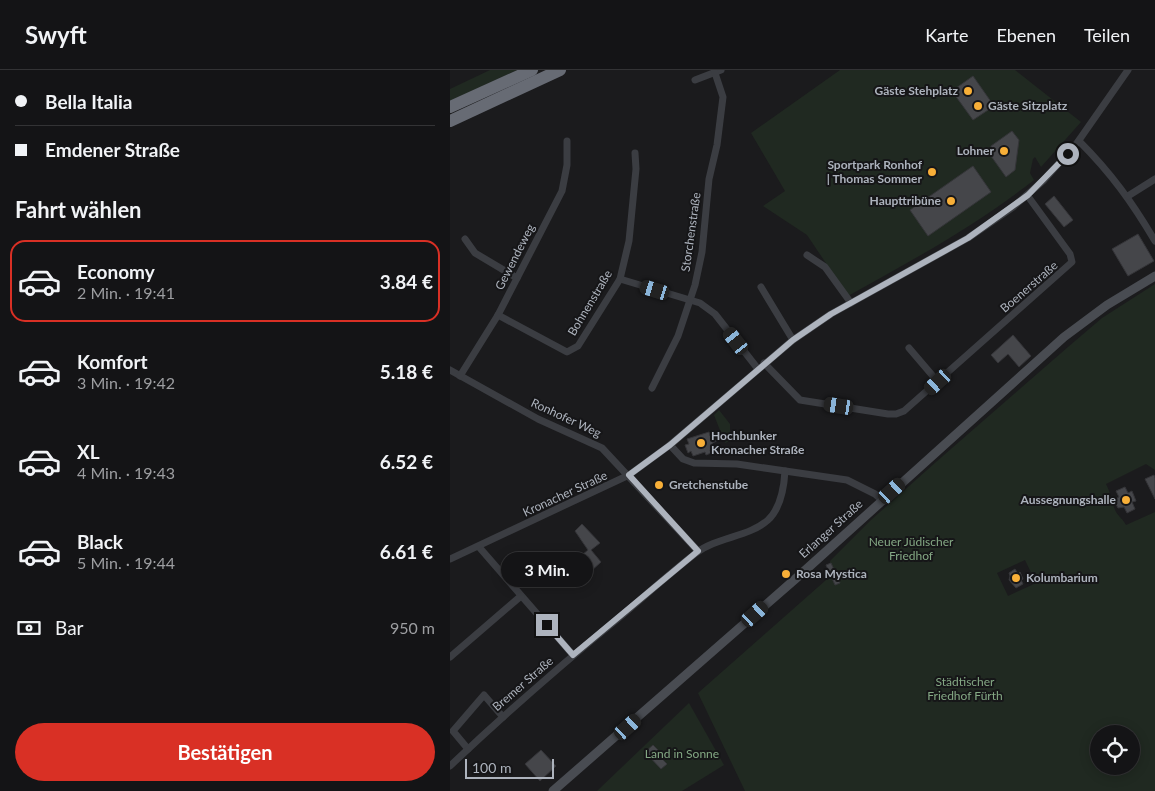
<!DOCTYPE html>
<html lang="de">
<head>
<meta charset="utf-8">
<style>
  :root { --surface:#141416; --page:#1d1d1f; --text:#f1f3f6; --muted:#9d9ea1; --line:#333335; --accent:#d93025 }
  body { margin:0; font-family:Lato,sans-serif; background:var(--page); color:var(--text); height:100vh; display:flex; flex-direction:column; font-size:19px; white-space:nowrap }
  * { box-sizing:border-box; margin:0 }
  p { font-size:16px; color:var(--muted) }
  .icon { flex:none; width:28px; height:28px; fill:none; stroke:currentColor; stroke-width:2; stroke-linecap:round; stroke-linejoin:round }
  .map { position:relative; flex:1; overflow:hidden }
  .details { display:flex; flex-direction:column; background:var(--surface); width:450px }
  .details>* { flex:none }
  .hud { display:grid; align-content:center; height:110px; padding:0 15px; background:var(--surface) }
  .fabs { position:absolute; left:640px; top:655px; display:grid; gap:10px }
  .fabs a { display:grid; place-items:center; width:50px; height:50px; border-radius:50%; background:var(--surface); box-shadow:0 2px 12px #0003,0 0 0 1px var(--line); font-size:25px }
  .scale { position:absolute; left:15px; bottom:12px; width:89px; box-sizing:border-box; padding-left:5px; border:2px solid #adb3bd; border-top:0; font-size:14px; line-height:18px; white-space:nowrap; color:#adb3bd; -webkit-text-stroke:4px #161618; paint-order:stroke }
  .end { position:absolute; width:22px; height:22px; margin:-11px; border:6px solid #adb3bd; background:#111; box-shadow:0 0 0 2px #111 }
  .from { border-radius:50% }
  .bubble { position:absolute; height:35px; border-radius:18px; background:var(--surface); box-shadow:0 2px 12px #0003,0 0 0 1px var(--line); font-size:16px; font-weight:700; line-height:35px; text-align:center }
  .car { position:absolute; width:15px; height:30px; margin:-15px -8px; border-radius:6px; box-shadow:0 0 4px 1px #0007; background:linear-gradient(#222 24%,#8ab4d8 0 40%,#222 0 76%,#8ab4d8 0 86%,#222 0) }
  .hud b { display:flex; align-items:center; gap:18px; height:48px; font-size:19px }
  .hud b+b { border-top:1px solid var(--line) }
  .hud i { width:12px; height:12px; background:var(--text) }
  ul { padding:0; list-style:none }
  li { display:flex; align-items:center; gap:15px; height:82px; margin:0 10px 8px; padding:0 5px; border:2px solid transparent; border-radius:15px }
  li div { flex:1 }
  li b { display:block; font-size:19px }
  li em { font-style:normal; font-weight:700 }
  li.selected { border-color:var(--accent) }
  li>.icon { width:45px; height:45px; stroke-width:1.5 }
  h2 { padding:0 15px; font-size:22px; line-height:60px }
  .pay { display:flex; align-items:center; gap:12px; height:55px; padding:0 15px; font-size:19px }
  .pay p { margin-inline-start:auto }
  .action { display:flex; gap:10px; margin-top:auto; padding:10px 15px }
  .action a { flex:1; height:58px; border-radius:30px; background:var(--accent); color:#fff; font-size:20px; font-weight:700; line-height:58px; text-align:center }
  header { display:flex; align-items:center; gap:30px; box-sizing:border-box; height:70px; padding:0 25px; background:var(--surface); border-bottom:1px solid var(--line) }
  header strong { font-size:24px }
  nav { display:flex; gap:28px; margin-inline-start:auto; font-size:18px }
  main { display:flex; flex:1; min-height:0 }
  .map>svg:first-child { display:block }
</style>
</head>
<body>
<header>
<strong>Swyft</strong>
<nav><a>Karte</a><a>Ebenen</a><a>Teilen</a></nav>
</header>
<main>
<section class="details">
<div class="hud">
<b><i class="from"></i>Bella Italia</b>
<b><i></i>Emdener Straße</b>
</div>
<h2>Fahrt wählen</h2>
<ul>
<li class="selected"><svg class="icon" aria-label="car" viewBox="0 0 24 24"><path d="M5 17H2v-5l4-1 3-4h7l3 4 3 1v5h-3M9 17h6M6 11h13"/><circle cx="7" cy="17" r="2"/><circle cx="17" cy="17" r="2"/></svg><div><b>Economy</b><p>2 Min. · 19:41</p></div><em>3.84 €</em></li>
<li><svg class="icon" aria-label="car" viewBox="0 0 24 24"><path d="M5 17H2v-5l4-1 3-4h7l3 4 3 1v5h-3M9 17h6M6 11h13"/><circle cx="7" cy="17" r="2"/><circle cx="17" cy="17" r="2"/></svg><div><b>Komfort</b><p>3 Min. · 19:42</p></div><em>5.18 €</em></li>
<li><svg class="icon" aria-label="car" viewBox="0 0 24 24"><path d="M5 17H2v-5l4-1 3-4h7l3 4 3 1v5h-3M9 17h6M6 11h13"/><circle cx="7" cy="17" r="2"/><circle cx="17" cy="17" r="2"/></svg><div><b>XL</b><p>4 Min. · 19:43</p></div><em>6.52 €</em></li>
<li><svg class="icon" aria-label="car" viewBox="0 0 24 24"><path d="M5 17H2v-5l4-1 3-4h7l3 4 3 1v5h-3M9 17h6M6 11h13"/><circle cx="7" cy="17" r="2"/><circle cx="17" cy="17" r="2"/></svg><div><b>Black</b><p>5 Min. · 19:44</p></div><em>6.61 €</em></li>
</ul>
<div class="pay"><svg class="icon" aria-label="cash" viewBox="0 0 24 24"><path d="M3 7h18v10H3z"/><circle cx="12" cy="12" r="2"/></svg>Bar<p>950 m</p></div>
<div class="action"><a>Bestätigen</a></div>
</section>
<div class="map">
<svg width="705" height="721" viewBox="0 0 705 721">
  <rect width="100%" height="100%" fill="#1b1b1d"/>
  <g fill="#202921" fill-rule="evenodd">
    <polygon points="40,0 67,0 0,31 0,19"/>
    <path d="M390 0H565L631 52 591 97 585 87 583 89 580 103 584 110C525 156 463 190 398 226L357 165 313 136 335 121 301 63Z"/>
    <path d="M705 214V400L696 394 656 414C661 423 661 432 666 442 669 447 673 449 676 455L705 442V721H295L248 623 376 510 382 508 380 491 421 450 486 392 618 277 652 248ZM575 490 586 513 558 526 547 503ZM649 664H681V696H649Z"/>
    <polygon points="269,340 280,354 280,371 275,373 264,345"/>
    <polygon points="239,633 274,695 232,721 147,721"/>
  </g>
  <g fill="#45464a" stroke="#353539">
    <polygon points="523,6 544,36 523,50 502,21"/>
    <polygon points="562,61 569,70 565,100 556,107 541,86 541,76"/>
    <polygon points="523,96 541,122 478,166 460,140"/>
    <polygon points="604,126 623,150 614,157 595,134"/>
    <polygon points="688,164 704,191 678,206 662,179"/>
    <polygon points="563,265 581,286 569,297 558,284 548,293 541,285"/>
    <polygon points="259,362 260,366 268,364 270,370 262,373 264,379 260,380 261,383 256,385 255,382 243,386 241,381 238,383 235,375 239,374 237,369"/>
    <polygon points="704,405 705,408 705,429 695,409"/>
    <polygon points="675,417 678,423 682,421 686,431 682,432 685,439 677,443 674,437 668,438 664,430 669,427 666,421"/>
    <polygon points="132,454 150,473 141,480 151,492 140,502 132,491 129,494 126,490 138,480 125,461"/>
    <polygon points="381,493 390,513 385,515 376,495"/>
    <polygon points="565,499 568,504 570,502 573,509 571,510 573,514 566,518 559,510 560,506 559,503"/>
    <polygon points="203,675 210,682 207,684 217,694 211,699 195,682"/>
    <polygon points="91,680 106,696 90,711 75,694"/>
  </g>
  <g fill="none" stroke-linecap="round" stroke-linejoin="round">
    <g stroke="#3b3d42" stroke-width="7">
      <polyline points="245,10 271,0"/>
      <path d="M629 71C661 103 682 132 705 171"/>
      <polyline points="678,126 705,109"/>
      <polyline points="15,169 25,183 67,208"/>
      <polyline points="357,185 375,197 401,233"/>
      <polyline points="170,209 250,233 265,244 308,299"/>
      <polyline points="311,217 343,270"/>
      <polyline points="48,245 117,282 128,276 170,209 179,171 186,99 185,83"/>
      <polyline points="459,278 488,312"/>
      <polyline points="314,293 350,330 438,344 446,344 454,341 622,192 620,184 577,125"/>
      <polyline points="0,300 88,349 152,378 248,481"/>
      <polyline points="10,306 48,245 112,121 117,95 117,71"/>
      <polyline points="202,318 228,266 245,215 252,182 259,109 267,75 273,27 265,3"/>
      <polyline points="220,375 233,389 244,393 287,394 397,410 425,424 432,430"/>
      <polyline points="29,477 123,585"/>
      <polyline points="0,489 179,405 220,375 343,270 381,244 518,168 563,137 594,110 627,73 678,0"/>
      <polyline points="0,587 71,526"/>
      <polyline points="18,679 3,661 34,625 53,647"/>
      <path d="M0 696C55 644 112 594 171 546 196 525 220 503 246 483 267 467 299 467 318 450 331 438 334 418 335 401"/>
    </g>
    <polyline stroke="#494c52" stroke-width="9" points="103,721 351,504 614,267 657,235 705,206"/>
    <g stroke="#676b74" stroke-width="12">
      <polyline points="0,37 82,0"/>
      <polyline points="0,51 110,0"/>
    </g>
  </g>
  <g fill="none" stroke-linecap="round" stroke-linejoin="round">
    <polyline stroke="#adb3bd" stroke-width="6" points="97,555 123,585 248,481 179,405 220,375 343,270 381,244 518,168 578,125 618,84"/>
  </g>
  <g fill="#f8af38" stroke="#161618" stroke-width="2">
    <circle cx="518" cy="21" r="5"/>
    <circle cx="528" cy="36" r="5"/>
    <circle cx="554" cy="81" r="5"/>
    <circle cx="482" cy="102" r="5"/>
    <circle cx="501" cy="131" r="5"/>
    <circle cx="251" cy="373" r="5"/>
    <circle cx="209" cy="415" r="5"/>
    <circle cx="676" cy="430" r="5"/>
    <circle cx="336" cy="504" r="5"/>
    <circle cx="566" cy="508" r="5"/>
  </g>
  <g text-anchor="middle" stroke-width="4" stroke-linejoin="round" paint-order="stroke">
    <g font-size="12" font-weight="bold" fill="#adb3bd" stroke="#161618" text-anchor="end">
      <text x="508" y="25">Gäste Stehplatz</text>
      <text x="538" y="40" text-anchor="start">Gäste Sitzplatz</text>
      <text x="544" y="85">Lohner</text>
      <text x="472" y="99">Sportpark Ronhof<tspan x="472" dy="14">| Thomas Sommer</tspan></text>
      <text x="491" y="135">Haupttribüne</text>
      <text x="261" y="370" text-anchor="start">Hochbunker<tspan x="261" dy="14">Kronacher Straße</tspan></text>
      <text x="219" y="419" text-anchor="start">Gretchenstube</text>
      <text x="666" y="434">Aussegnungshalle</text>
      <text x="346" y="508" text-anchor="start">Rosa Mystica</text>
      <text x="576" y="512" text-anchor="start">Kolumbarium</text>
    </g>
    <g font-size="12" fill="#adb3bd" stroke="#161618">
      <text transform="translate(241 162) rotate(-82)" y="4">Storchenstraße</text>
      <text transform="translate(65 187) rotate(-63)" y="4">Gewendeweg</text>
      <text transform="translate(579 217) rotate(-41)" y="4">Boenerstraße</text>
      <text transform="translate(140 233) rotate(-59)" y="4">Bohnenstraße</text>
      <text transform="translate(116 348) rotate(25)" y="4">Ronhofer Weg</text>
      <text transform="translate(115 424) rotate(-25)" y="4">Kronacher Straße</text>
      <text transform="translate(381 459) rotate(-42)" y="4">Erlanger Straße</text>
      <text transform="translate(73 614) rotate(-41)" y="4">Bremer Straße</text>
    </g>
    <g font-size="12" fill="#84a884" stroke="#161618">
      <text x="461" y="476">Neuer Jüdischer<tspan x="461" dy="14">Friedhof</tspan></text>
      <text x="515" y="616">Städtischer<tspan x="515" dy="14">Friedhof Fürth</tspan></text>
      <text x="232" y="688">Land in Sonne</text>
    </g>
  </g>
</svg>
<div class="fabs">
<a><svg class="icon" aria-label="locate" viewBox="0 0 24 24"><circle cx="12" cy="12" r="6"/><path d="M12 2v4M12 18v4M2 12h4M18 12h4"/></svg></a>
</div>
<div class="scale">100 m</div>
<i class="end from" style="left:618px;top:84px"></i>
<i class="end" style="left:97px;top:555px"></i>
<div class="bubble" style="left:51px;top:482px;width:92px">3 Min.</div>
<i class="car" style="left:205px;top:220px;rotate:287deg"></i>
<i class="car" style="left:286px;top:271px;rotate:322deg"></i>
<i class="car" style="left:488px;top:312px;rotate:228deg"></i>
<i class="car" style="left:389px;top:336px;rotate:279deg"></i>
<i class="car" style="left:442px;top:421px;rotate:48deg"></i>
<i class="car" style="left:305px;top:544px;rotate:48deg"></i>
<i class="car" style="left:178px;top:657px;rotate:48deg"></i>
</div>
</main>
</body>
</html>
